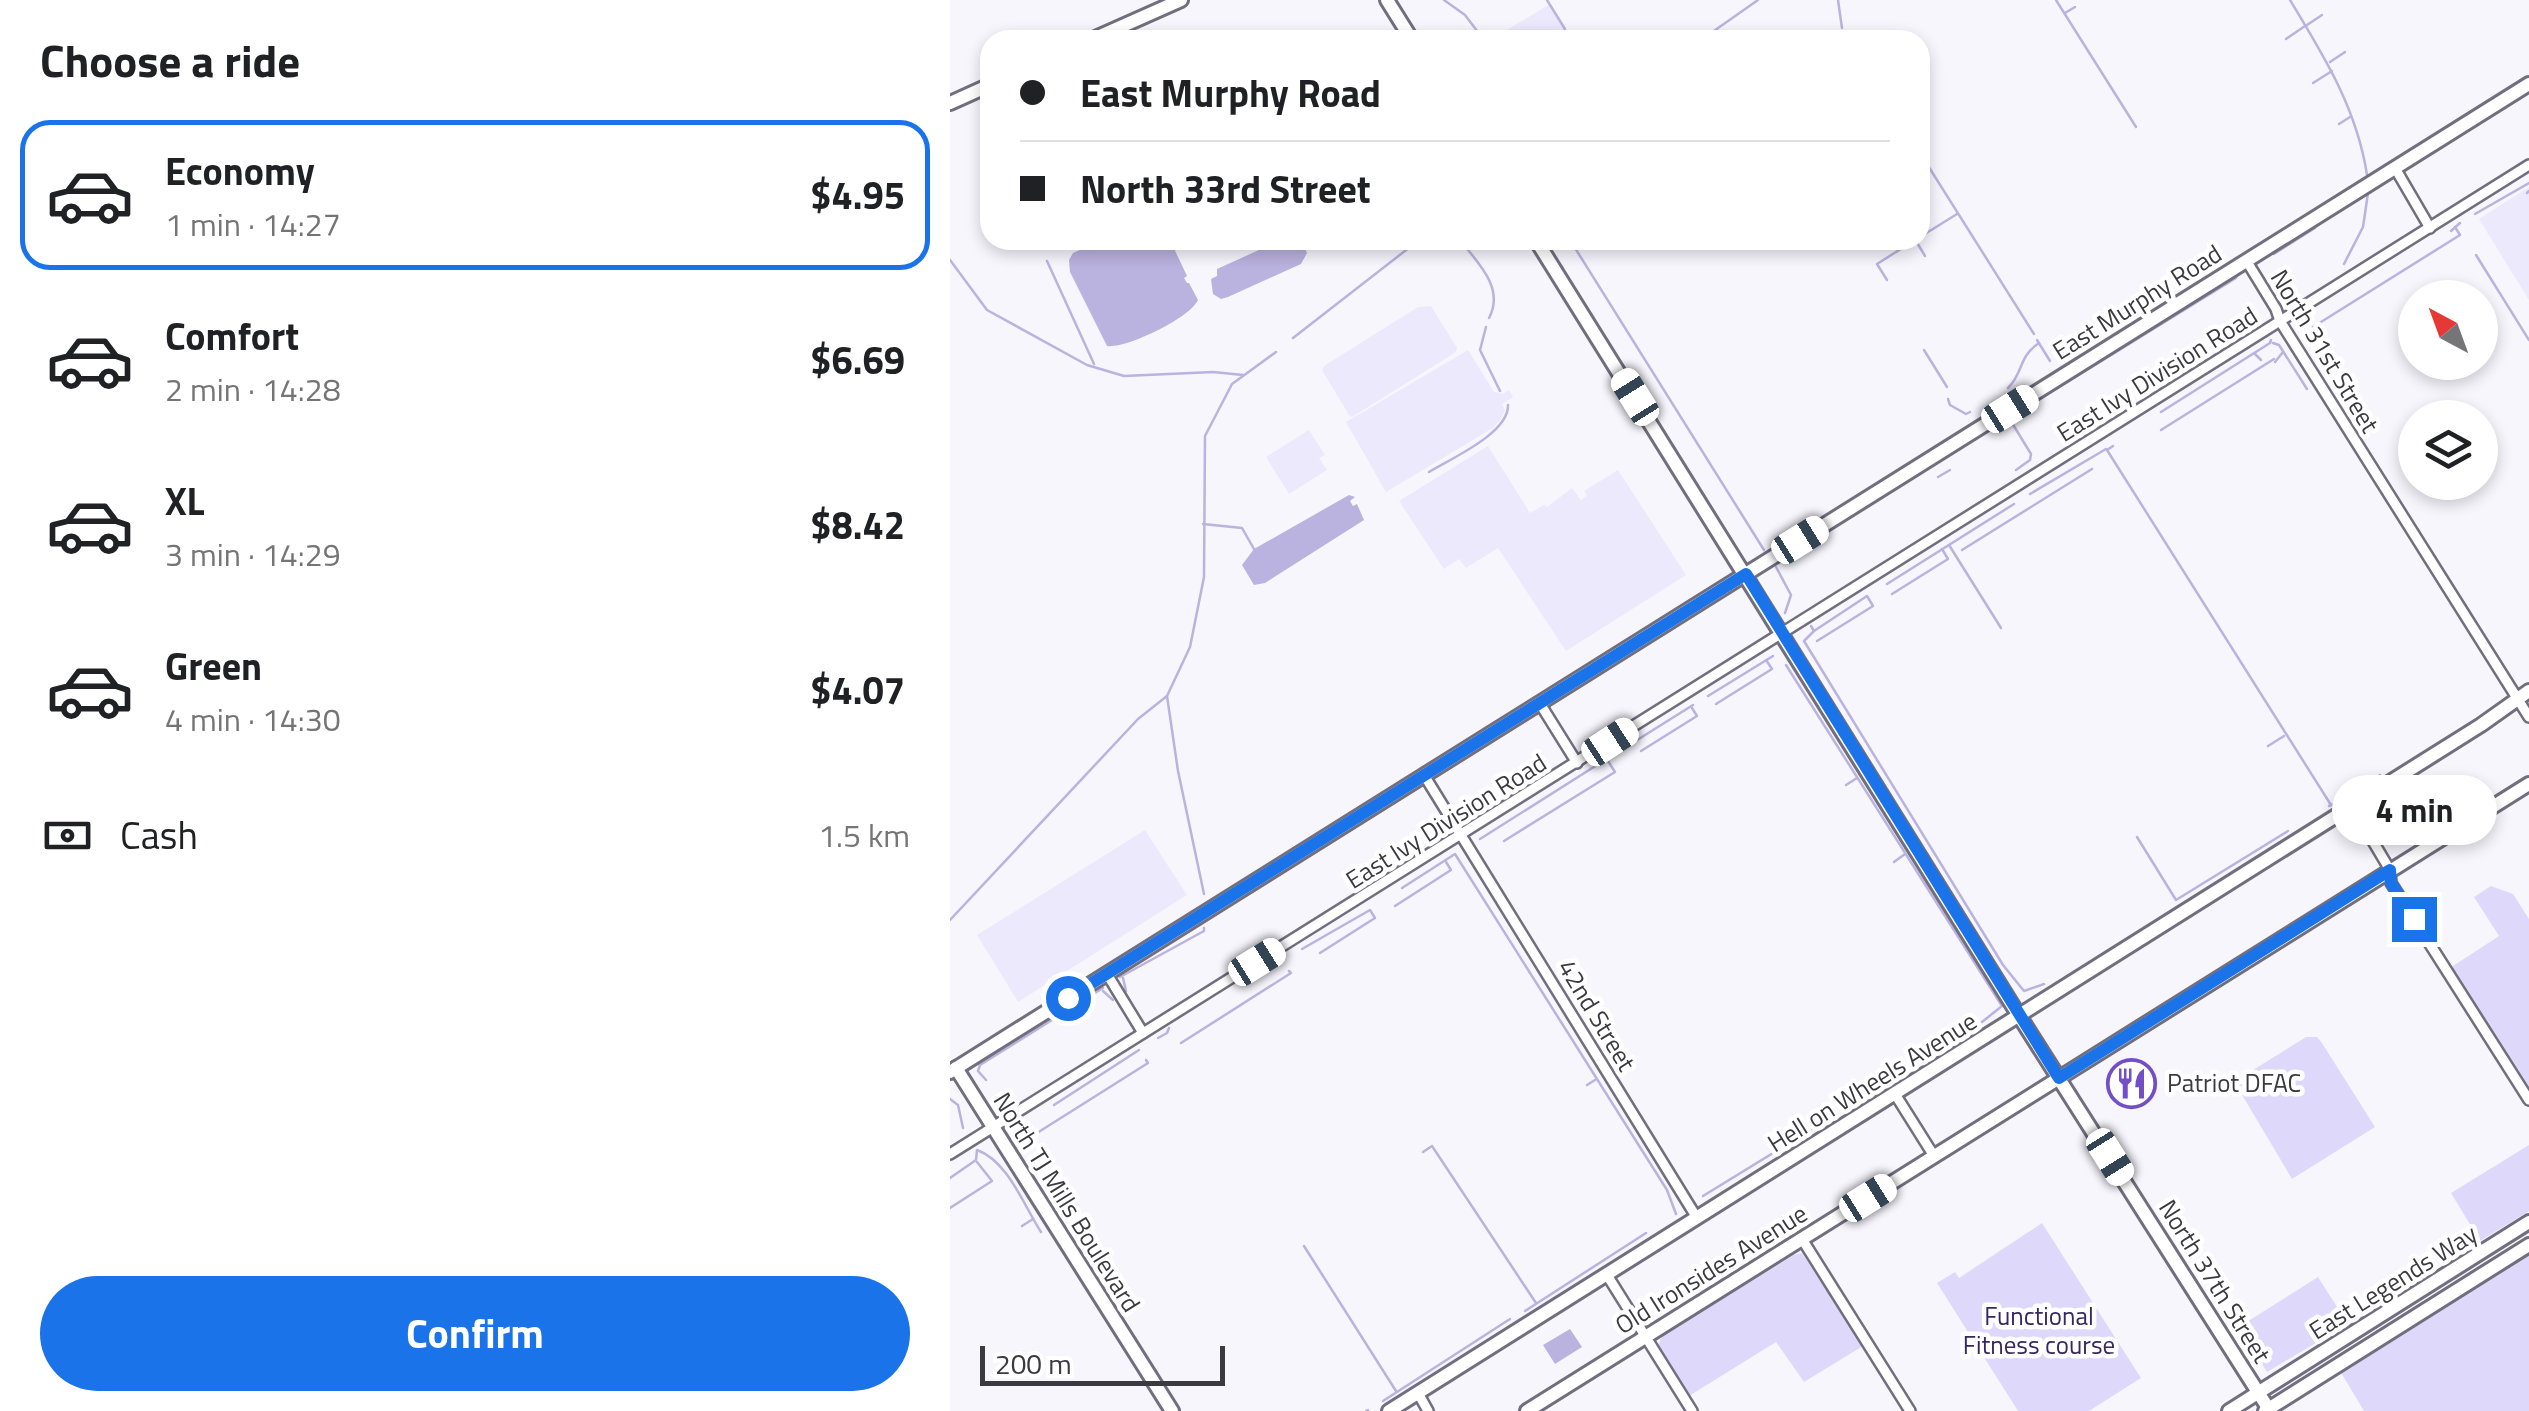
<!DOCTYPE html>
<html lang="en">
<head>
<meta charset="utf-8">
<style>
  :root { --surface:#fff; --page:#f6f6f6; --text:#202124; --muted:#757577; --line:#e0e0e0; --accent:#1a73e8 }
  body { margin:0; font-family:"Titillium Web",sans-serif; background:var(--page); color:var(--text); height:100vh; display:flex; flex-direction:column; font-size:38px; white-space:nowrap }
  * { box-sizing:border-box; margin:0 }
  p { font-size:32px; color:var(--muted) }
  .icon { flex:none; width:55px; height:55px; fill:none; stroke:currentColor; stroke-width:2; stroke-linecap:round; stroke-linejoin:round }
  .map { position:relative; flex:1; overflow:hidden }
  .details { display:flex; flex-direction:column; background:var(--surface); width:950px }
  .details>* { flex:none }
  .top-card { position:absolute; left:30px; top:30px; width:950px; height:220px; border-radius:30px; box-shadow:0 5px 15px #0003; display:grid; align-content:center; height:220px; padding:0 40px; background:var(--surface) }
  .needle { width:65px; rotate:319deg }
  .buttons { position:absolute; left:1448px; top:280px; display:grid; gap:20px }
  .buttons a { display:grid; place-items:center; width:100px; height:100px; border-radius:50%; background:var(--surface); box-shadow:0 5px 15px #0003; font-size:50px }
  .scale { position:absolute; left:30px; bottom:25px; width:245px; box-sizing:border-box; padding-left:10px; border:5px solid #3b3a41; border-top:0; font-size:28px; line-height:35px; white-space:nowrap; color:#3b3a41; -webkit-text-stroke:8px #fff; paint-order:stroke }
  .end { position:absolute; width:45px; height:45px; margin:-22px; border:12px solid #1a73e8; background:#fff; box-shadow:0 0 0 5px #fff }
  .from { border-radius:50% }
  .bubble { position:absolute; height:70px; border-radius:35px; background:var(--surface); box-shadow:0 5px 15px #0003; font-size:32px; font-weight:700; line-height:70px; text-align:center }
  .car { position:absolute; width:30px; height:60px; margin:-30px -15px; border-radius:12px; box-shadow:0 0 8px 2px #0007; background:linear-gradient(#fff 24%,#345 0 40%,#fff 0 76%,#345 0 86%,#fff 0) }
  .top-card b { display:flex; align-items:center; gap:35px; height:95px; font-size:38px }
  .top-card b+b { border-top:2px solid var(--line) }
  .top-card i { width:25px; height:25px; background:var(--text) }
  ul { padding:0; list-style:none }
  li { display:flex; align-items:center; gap:30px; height:150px; margin:0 20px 15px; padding:0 20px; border:5px solid transparent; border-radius:30px }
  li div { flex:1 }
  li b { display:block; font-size:38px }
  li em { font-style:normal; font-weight:700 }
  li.selected { border-color:var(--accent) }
  li>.icon { width:90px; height:90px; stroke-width:1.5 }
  h2 { padding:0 40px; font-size:45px; line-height:120px }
  .pay { display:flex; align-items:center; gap:25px; height:110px; padding:0 40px; font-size:38px }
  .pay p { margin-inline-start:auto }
  .primary-button { display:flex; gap:20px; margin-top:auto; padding:20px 40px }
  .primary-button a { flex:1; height:115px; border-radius:60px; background:var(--accent); color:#fff; font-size:40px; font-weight:700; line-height:115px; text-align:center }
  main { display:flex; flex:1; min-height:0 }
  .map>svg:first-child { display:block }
</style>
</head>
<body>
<main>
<section class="details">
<h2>Choose a ride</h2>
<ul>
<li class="selected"><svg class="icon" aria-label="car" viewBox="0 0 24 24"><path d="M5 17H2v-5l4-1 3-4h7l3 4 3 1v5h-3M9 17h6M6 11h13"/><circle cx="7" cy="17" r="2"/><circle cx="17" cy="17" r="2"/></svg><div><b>Economy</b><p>1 min · 14:27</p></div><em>$4.95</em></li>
<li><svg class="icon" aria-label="car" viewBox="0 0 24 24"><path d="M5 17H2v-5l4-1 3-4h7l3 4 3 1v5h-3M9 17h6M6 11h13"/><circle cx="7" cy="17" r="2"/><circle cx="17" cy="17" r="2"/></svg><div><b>Comfort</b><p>2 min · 14:28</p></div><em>$6.69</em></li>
<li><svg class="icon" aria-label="car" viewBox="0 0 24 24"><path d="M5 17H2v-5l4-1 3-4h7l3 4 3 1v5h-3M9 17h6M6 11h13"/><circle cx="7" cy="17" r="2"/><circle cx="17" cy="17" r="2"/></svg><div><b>XL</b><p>3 min · 14:29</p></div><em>$8.42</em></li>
<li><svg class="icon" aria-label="car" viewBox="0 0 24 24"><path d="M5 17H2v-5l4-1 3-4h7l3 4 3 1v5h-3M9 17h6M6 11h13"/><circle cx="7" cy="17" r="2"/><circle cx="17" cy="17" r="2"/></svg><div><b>Green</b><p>4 min · 14:30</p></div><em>$4.07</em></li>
</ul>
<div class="pay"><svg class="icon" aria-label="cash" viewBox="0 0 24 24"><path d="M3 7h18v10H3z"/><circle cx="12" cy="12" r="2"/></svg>Cash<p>1.5 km</p></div>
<div class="primary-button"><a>Confirm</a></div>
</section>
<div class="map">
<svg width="1579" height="1411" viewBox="0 0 1579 1411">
  <rect width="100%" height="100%" fill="#f7f6fd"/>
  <g fill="#ece9fd">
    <polygon points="600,4 615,29 598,40 542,39"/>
    <polygon points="1579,187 1579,300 1529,219"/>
    <polygon points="481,306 507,348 506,352 402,417 399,415 372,370 374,366 468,307"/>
    <polygon points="518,350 544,392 553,394 559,390 563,397 552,404 555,410 552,417 543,428 436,492 396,422"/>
    <polygon points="359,430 375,455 369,458 377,470 339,494 316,457"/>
    <polygon points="538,446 580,513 594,505 597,507 622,488 631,500 637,496 634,491 668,470 736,575 616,651 548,548 516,568 509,559 494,569 449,501"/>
    <polygon points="195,830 237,895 68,1002 27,935"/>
  </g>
  <g fill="#ded9fb">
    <polygon points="1541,886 1563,894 1579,919 1579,1093 1500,968 1549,936 1524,897"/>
    <polygon points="1356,1037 1367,1037 1372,1043 1425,1127 1342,1179 1288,1088 1295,1075"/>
    <polygon points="1579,1145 1579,1211 1530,1241 1501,1193"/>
    <polygon points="1092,1223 1191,1378 1139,1411 1068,1411 987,1283 1005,1272 1009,1278"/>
    <polygon points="1579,1252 1579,1411 1414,1411 1390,1371"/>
    <polygon points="852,1253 913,1346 854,1382 826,1342 739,1396 708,1346 712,1336 844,1255"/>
    <polygon points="1368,1277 1398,1324 1317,1372 1289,1327"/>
  </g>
  <g fill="#bab2df">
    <path d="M152 240H220L237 276 234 278 237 283H239L248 300C240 318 176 349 157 346L120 272 119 260 123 253Z"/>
    <polygon points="331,240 351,240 357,253 351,264 278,297 271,299 263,294 261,279 267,276 267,269"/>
    <polygon points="399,495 405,497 400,501 403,506 407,504 414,520 315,583 304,585 292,565 304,549"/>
    <polygon points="620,1329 632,1347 605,1364 593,1345"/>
  </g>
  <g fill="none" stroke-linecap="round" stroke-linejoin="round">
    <g stroke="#bab2df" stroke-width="2.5">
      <polyline points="494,0 515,15 534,40"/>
      <polyline points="597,0 615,29"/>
      <polyline points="888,0 892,28"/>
      <polyline points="1106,0 1186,127"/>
      <path d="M1340 0C1374 56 1407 109 1417 175"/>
      <polyline points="1115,13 1125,7"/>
      <polyline points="1357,25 1372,15"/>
      <polyline points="1336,39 1355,26"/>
      <polyline points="751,40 808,0"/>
      <polyline points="1380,62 1395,52"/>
      <polyline points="1363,83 1382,71"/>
      <polyline points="1389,124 1400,117"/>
      <polyline points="970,153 1084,334"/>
      <polyline points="1577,193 1579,191"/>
      <polyline points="1525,214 1579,183"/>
      <polyline points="1501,231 1510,223"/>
      <polyline points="970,237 1007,214"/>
      <path d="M510 240C528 263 555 288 539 318"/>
      <polyline points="620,240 814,550"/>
      <polyline points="966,241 975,256"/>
      <polyline points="1324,254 1365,228"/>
      <polyline points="1526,255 1579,340"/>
      <polyline points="0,260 37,310 137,365 174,376 263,372 293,375"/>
      <polyline points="97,261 144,364"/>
      <polyline points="1394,264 1413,227 1418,193"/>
      <polyline points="937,280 927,264 965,240"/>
      <polyline points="536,327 530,350 550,391"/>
      <polyline points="1363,327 1510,235 1505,227"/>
      <polyline points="343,338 469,240"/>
      <polyline points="1087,340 1100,361"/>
      <polyline points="1323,343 1329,345 1357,389"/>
      <polyline points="974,350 997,387"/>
      <polyline points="1304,353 1311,360"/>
      <polyline points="1325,362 1333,352"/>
      <path d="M1058 388C1074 372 1068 357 1089 343"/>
      <polyline points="998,399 1000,405 1016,414 1020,412"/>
      <polyline points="1211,412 1320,343 1321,340"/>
      <polyline points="1211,430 1324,359"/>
      <polyline points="1163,446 1157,450 1381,805"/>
      <polyline points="1066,470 1080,460 1081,454 1059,418 1286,278"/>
      <path d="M479 472C502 458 559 433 558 405"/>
      <polyline points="988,477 1000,470"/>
      <polyline points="1080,494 1156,449"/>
      <polyline points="253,524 292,528 304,549"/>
      <polyline points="999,545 1051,628"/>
      <polyline points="1012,550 1142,469"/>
      <polyline points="826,567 841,595 835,613"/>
      <polyline points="937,584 1064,504"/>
      <polyline points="942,594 998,559 992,549"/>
      <polyline points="861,626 864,631 917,596 923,606 867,641"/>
      <polyline points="864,631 854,641 1053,965 1074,991 1094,984"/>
      <polyline points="836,665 1052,1006 1032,1022"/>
      <polyline points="758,696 823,656"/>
      <polyline points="766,704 822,669 816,660"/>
      <polyline points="1318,746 1334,736"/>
      <polyline points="676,747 743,705"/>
      <polyline points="691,751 747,716 742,708"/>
      <polyline points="896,785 907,778"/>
      <polyline points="1408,789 1430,775"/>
      <polyline points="1379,806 1388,802"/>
      <polyline points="1187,837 1226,900 1338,831"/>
      <polyline points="530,839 658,758"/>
      <polyline points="554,841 665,772 658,761"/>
      <polyline points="944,862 955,854"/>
      <polyline points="452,888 505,854 717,1190 726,1214"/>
      <polyline points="254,894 228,771 217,696 240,647 254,577 255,436 282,384 326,352"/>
      <polyline points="445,906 501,870 496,862"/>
      <polyline points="0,920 188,719 217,696"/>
      <polyline points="352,949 420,910 425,918 370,953"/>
      <polyline points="319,969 332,961"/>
      <polyline points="170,977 254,931 254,928"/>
      <polyline points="173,978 176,991"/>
      <polyline points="153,991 163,1000"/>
      <polyline points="208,1038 217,1033 219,1028"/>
      <polyline points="231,1043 341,973 339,971"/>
      <polyline points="36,1080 28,1071 30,1065 153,988"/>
      <polyline points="637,1085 645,1080"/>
      <polyline points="0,1099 8,1105 13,1128"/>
      <polyline points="902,1103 1017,1032"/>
      <polyline points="104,1105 189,1050"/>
      <polyline points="87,1133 198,1063 196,1060"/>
      <polyline points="473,1152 482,1146 586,1303"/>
      <path d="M0 1178 26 1160 27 1150C58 1161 74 1206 91 1232"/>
      <polyline points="753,1196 880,1118"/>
      <polyline points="0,1208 42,1181 27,1162"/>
      <polyline points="72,1226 83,1219"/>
      <polyline points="354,1246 446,1391"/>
      <polyline points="575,1311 696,1233"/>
      <polyline points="433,1401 560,1319"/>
      <polyline points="416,1411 418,1410"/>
    </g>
    <defs>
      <g id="street">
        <polyline points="1445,168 1480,228"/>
        <polyline points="1296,260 1326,309 1330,321 1579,717"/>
        <polyline points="589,702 627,763"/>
        <polyline points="474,775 747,1218"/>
        <polyline points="1402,806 1440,870 1441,883 1579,1100"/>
        <polyline points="157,974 193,1033"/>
        <polyline points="945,1094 984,1156"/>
        <polyline points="0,1154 1579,165"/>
        <polyline points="852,1239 960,1411"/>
        <polyline points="657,1275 742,1411"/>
        <polyline points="468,1393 478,1411"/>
      </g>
      <g id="secondary">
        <polyline points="437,0 462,40"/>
        <polyline points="141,40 231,0"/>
        <polyline points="0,103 40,85"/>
        <polyline points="586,240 1066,1011 1320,1411"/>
        <polyline points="6,1068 222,1411"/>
        <polyline points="0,1072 1579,84"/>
        <polyline points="439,1411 1531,725 1579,691"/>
        <polyline points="577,1411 1579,784"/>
        <polyline points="1279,1411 1579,1222"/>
        <polyline points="1315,1411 1579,1245"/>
      </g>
    </defs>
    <use href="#street" stroke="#716e7e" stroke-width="14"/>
    <use href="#secondary" stroke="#716e7e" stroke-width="18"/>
    <use href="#street" stroke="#fff" stroke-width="9"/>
    <use href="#secondary" stroke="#fff" stroke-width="12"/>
  </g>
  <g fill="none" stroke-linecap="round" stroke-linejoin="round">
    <polyline stroke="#1a73e8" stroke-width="12" points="118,998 796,574 1109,1078 1440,870 1441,883 1464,919"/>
  </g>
  <defs>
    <symbol id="restaurant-ring" viewBox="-11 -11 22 22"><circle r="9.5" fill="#fff" stroke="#724ec7" stroke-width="1.5"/><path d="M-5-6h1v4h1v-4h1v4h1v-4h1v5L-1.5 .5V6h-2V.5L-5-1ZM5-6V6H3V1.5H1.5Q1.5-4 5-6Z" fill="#724ec7"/></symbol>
  </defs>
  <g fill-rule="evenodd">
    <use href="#restaurant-ring" x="1154" y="1056" width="55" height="55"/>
  </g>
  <g text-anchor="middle" stroke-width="9" stroke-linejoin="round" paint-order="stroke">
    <g font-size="25" fill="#3b3a41" stroke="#fff">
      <text transform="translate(1187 302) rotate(-32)" y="9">East Murphy Road</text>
      <text transform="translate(1375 351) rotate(59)" y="9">North 31st Street</text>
      <text transform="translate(1207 374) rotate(-32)" y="9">East Ivy Division Road</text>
      <text transform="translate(496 821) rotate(-32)" y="9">East Ivy Division Road</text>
      <text transform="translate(647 1015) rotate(59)" y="9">42nd Street</text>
      <text transform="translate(922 1082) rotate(-32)" y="9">Hell on Wheels Avenue</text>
      <text transform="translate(117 1202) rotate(58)" y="9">North TJ Mills Boulevard</text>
      <text transform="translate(761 1269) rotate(-32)" y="9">Old Ironsides Avenue</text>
      <text transform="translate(1265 1281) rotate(58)" y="9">North 37th Street</text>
      <text transform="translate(1443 1282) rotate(-32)" y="9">East Legends Way</text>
    </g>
    <g font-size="25" fill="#3b3a41" stroke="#fff" text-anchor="start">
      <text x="1217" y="1092">Patriot DFAC</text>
    </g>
    <g font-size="25" fill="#36275e" stroke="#fff">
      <text x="1089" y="1325">Functional<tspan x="1089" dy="29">Fitness course</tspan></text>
    </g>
  </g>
</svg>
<div class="buttons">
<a><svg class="needle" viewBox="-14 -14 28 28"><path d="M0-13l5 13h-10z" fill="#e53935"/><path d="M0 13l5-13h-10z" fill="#757577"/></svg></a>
<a><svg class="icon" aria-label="layers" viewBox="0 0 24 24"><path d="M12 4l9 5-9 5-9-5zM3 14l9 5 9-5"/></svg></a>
</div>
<div class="scale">200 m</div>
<i class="end from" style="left:118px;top:998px"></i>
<i class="end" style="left:1464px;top:919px"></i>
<div class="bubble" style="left:1382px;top:775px;width:165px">4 min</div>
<i class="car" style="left:685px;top:397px;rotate:328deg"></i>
<i class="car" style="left:1060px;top:409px;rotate:58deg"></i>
<i class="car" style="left:850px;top:540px;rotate:58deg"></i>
<i class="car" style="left:660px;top:742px;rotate:57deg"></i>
<i class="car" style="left:307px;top:962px;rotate:58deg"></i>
<i class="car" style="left:1160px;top:1157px;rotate:148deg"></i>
<i class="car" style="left:918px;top:1198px;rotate:58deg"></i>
<div class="top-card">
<b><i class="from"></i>East Murphy Road</b>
<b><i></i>North 33rd Street</b>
</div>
</div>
</main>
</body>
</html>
